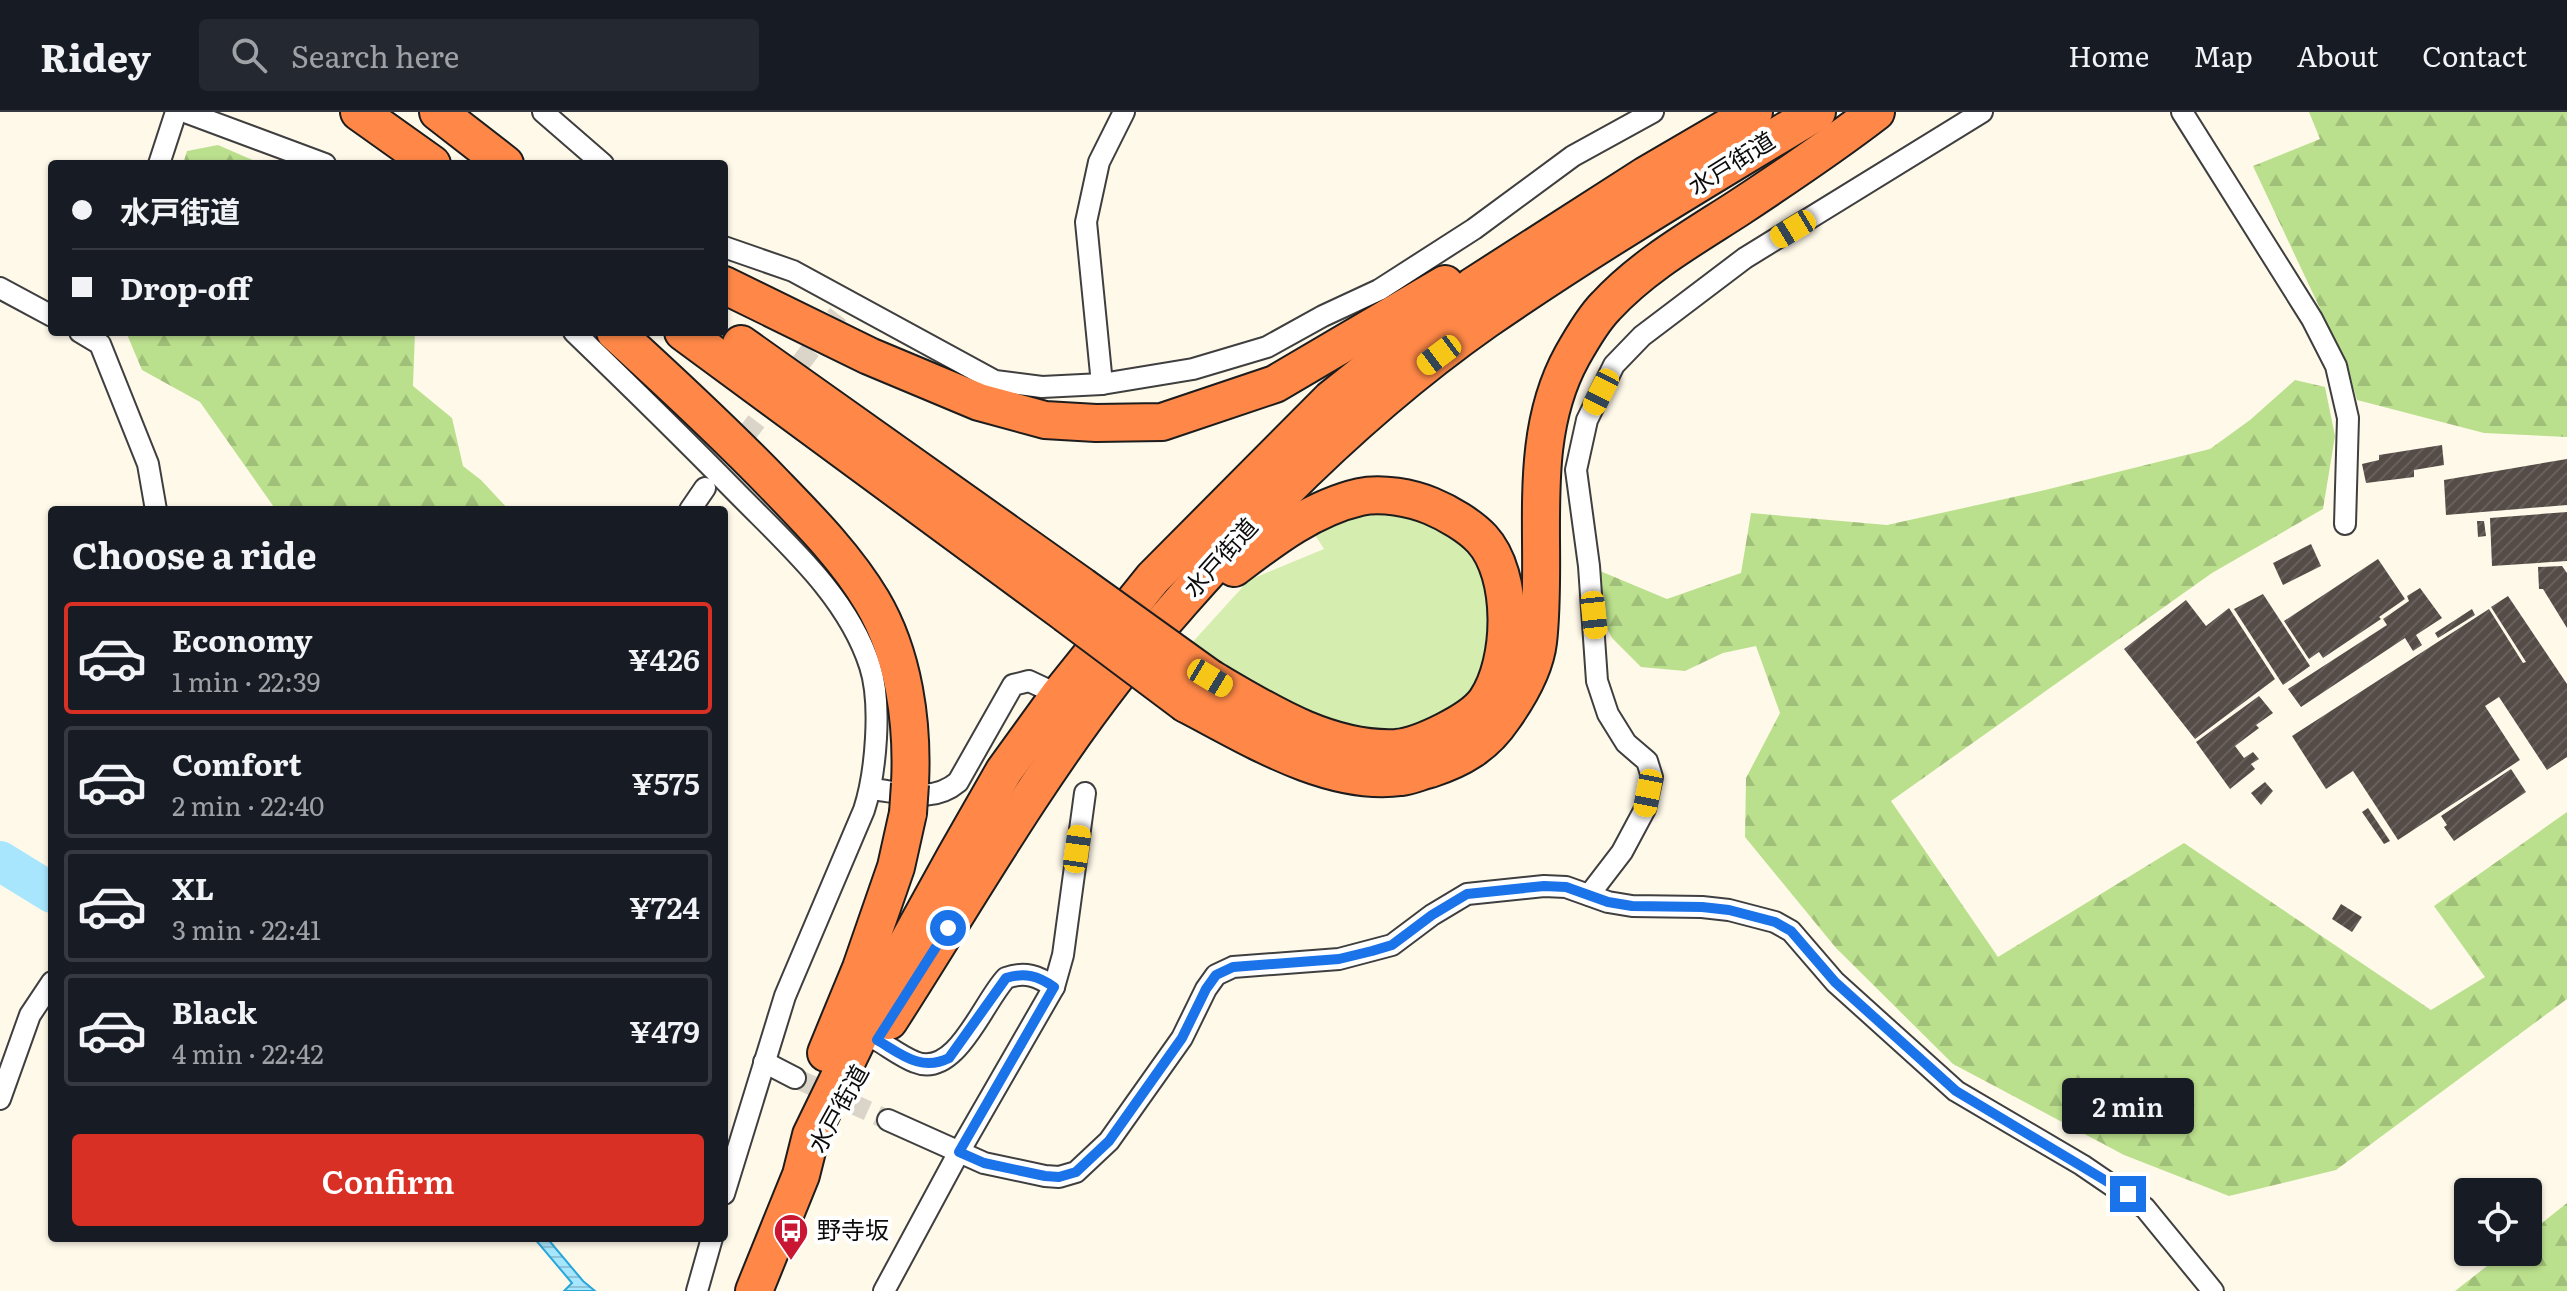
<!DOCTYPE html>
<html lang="en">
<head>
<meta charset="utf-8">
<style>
  :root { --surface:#171b24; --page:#242831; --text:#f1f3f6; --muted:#9ea1a6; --line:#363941; --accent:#d93025 }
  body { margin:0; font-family:Literata,"Noto Sans JP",serif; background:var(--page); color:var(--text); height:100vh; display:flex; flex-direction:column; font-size:30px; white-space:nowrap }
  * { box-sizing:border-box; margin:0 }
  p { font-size:26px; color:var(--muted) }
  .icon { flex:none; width:44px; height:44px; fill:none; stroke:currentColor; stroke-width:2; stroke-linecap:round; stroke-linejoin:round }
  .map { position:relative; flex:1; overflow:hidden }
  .sheet { position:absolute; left:48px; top:394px; width:680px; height:736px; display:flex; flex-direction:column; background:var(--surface); border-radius:8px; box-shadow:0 2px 6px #0004 }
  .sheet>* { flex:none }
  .guide { position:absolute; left:48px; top:48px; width:680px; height:176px; border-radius:8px; box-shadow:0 2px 6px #0004; display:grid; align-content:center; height:176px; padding:0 24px; background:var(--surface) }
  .tools { position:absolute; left:2454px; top:1066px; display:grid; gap:16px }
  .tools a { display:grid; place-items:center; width:88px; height:88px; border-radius:8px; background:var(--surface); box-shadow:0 2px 6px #0004; font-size:40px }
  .end { position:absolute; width:36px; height:36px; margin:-18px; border:10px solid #1a73e8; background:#fff; box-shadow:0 0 0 4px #fff }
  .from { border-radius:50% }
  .bubble { position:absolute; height:56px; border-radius:8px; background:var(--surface); box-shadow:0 2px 6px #0004; font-size:26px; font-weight:600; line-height:56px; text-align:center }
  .car { position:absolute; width:24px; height:48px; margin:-24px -12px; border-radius:10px; box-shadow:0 0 6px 2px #0007; background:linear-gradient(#f5c518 24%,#345 0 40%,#f5c518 0 76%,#345 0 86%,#f5c518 0) }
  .guide b { display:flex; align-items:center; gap:28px; height:76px; font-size:30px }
  .guide b+b { border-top:2px solid var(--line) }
  .guide i { width:20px; height:20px; background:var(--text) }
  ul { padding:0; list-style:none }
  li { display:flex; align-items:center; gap:24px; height:112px; margin:0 16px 12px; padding:0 8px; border:4px solid var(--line); border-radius:8px }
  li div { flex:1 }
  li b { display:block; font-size:30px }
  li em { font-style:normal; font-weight:600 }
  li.on { border-color:var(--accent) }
  li>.icon { width:72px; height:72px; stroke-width:1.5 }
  h2 { padding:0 24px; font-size:36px; line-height:96px }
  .action { display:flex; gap:16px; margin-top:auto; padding:16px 24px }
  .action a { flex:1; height:92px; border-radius:8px; background:var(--accent); color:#fff; font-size:32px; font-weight:600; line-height:92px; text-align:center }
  header { display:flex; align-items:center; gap:48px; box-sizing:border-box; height:112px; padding:0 40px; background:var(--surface); border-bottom:2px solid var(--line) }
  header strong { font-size:38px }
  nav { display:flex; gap:44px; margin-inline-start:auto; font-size:28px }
  .search { width:560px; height:72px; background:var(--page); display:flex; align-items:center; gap:20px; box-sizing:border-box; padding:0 28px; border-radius:8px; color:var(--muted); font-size:30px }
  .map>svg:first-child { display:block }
</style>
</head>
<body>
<header>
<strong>Ridey</strong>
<div class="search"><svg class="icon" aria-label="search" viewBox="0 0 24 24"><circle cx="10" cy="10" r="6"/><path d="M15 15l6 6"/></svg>Search here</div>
<nav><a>Home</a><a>Map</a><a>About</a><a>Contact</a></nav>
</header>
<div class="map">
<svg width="2567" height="1179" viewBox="0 0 2567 1179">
  <defs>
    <pattern id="forest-firs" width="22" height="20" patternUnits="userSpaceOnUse" patternTransform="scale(2)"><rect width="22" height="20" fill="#bbe08d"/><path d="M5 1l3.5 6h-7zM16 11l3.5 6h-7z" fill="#a0bf78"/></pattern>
    <pattern id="water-rules" width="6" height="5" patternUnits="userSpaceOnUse" patternTransform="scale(2)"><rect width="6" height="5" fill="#a8e6fd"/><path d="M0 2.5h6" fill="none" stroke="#8fc4d8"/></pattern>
    <pattern id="building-hatch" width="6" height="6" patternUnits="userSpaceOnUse" patternTransform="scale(2)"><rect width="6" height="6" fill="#554b47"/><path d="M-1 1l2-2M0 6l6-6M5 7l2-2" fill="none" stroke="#68605d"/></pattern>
  </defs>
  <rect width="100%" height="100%" fill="#fff9ea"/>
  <polygon fill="#d6edb0" points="1361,398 1415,402 1469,434 1485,459 1492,545 1473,578 1458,596 1418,617 1373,624 1325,614 1189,534 1249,468 1324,437 1310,415"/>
  <g fill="url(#forest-firs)">
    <polygon points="2309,0 2567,0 2567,325 2484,321 2357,288 2347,254 2253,54 2320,27"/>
    <polygon points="218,33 262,52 183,52 187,39"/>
    <polygon points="126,220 415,220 413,274 452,306 463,354 481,368 509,398 276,398 200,290 142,258"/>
    <polygon points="2295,268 2325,275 2335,324 2323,397 2212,461 1891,689 1998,845 2184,731 2431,898 2485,865 2434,794 2567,700 2567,887 2336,1058 2229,1084 2124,1043 1953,952 1836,836 1745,725 1746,666 1780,601 1756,534 1723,541 1685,559 1641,555 1612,526 1598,499 1600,459 1667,487 1741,461 1751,401 1887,413 2045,378 2210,337 2250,308"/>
    <polygon points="2567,1091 2567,1179 2455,1179 2505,1140 2528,1140 2528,1122"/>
  </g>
  <polygon fill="url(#water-rules)" stroke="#28a7db" stroke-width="2" points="534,1126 547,1126 583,1169 595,1179 564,1179 572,1171"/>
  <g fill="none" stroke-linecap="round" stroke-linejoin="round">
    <polyline stroke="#a8e6fd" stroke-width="40" points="0,749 52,781"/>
  </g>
  <g fill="url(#building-hatch)">
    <polygon points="2442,333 2444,353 2414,358 2414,365 2366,371 2362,352 2379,348 2379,343"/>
    <polygon points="2567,347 2567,393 2446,403 2444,368"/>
    <polygon points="2567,400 2567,449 2492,454 2490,406"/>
    <polygon points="2477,409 2484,409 2486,424 2478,425"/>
    <polygon points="2311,432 2321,454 2283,473 2273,451"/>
    <polygon points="2378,447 2405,487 2379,505 2381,507 2323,546 2319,540 2309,547 2284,509"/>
    <polygon points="2562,454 2567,461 2567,516 2543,477 2539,477 2538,455"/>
    <polygon points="2420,476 2442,506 2416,523 2422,533 2413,539 2405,526 2301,595 2288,577 2387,513 2383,507 2409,489 2407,484"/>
    <polygon points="2263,482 2310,554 2283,573 2234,497"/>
    <polygon points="2508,484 2567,572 2567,645 2547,658 2499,585 2485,594 2520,648 2398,728 2353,659 2326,677 2292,624 2489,497 2523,551 2526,550 2491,495"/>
    <polygon points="2186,488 2206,514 2229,496 2275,567 2195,627 2124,537"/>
    <polygon points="2472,497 2475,503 2438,526 2435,521"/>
    <polygon points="2259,584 2273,601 2256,613 2259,616 2235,634 2244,646 2253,640 2259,647 2251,652 2255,657 2230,677 2196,630"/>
    <polygon points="2511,657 2526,680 2454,729 2444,715 2447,713 2441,704"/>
    <polygon points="2265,670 2273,679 2261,693 2251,681"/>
    <polygon points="2368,696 2390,729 2384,732 2362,700"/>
    <polygon points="2341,792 2362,805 2352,820 2332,807"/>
  </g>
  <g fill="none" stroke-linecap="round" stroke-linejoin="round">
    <g stroke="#dbd5c9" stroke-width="20" stroke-dasharray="20 10" stroke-linecap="butt">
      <polyline points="708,373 838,202"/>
      <polyline points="795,966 888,1008"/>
    </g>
    <defs>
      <g id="street">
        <polyline points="185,0 325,52"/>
        <polyline points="543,0 603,52"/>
        <polyline points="2182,0 2312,207 2336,254 2348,306 2345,412"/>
        <polyline points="159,52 176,0"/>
        <polyline points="724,135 793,159 995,269 1042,275 1102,272 1193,257 1267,235 1323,204 1379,178 1474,117 1573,44 1653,0"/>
        <polyline points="0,176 52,204"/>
        <polyline points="80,220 100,232 148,352 156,398"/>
        <path d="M574 220C629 273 684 327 738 382 788 433 848 485 870 554 882 591 876 661 864 698L785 884 724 1082"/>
        <polyline points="1102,272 1086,110 1099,50 1124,0"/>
        <polyline points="690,398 705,376"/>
        <path d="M871 677C902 680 932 692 958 670L1013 573 1029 569 1059 583"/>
        <polyline points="1589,783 1622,740 1645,697 1652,665 1647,649 1626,631 1608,602 1597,569 1589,454 1576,358 1587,308 1614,253 1642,224 1745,146 1982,0"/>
        <path d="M877 928C889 935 902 945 915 950 956 967 983 890 1006 866 1025 859 1038 864 1054 875"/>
        <polyline points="764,950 795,966"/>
        <polyline points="0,987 30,903 52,870"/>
        <polyline points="888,1008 984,1051 1045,1064 1059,1065 1076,1060 1109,1029 1182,926 1206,877 1216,863 1233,855 1339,847 1392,833 1432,803 1467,782 1544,774 1566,775 1608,790 1632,794 1702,795 1729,798 1775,810 1791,819 1835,870 1956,979 2082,1053 2145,1096 2213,1179"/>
        <polyline points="697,1179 712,1126"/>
        <polyline points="884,1179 959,1040 1054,875 1063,843 1085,681"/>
      </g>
      <g id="highway">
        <polyline points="359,0 432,52"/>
        <polyline points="438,0 505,52"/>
        <polyline points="724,173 869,244 979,290 1045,308 1096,311 1162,310 1275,272 1445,172"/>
        <path d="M615 220C671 271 726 322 778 376 812 411 847 447 872 489 904 543 913 611 910 672"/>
        <polyline points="683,220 1066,502"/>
        <polyline points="741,232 1082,474"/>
        <path d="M1210 566C1266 599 1328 639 1396 636 1420 634 1472 609 1486 589 1513 550 1515 463 1482 427 1470 414 1448 401 1431 394 1412 386 1381 380 1360 385 1312 396 1272 427 1234 456"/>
        <path d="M1186 592C1248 624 1328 675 1401 665 1411 664 1421 659 1430 657 1461 647 1485 633 1503 606 1518 585 1535 556 1538 530 1549 435 1524 331 1572 244 1581 228 1593 207 1606 194 1643 154 1692 126 1737 97 1784 66 1832 34 1876 0"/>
        <path d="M889 909C963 794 1031 674 1115 566 1135 540 1159 516 1180 491 1272 386 1372 288 1486 208 1593 134 1706 67 1817 0"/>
        <polyline points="826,941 861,856 896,755 908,701"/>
        <polyline points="754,1179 801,1063 811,1023 883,875 956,743 1004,659 1059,583 1153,466 1331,287 1473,174 1646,63 1754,0"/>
      </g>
    </defs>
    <use href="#street" stroke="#3f3f3f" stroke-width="24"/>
    <use href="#highway" stroke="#1d1d1d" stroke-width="40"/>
    <use href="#street" stroke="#fff" stroke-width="20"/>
    <use href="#highway" stroke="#ff8848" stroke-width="36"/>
    <defs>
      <g id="highway-bridge">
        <polyline points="1082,474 1210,566"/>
        <polyline points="1066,502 1186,592"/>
        <polyline points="908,701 910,672"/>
      </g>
    </defs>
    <use href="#highway-bridge" stroke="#1d1d1d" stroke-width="40" stroke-linecap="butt"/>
    <use href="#highway-bridge" stroke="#ff8848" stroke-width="36"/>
  </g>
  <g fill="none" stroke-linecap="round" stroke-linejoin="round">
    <path stroke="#1a73e8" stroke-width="10" d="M948 816 877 928C901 942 921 960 949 946L1006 866C1025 860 1038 864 1054 875L959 1040 984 1051 1045 1064 1059 1065 1076 1060 1109 1029 1182 926 1206 877 1216 863 1233 855 1339 847 1372 839 1392 833 1432 803 1467 782 1544 774 1566 775 1608 790 1632 794 1702 795 1729 798 1775 810 1791 819 1835 870 1956 979 2128 1082"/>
  </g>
  <defs>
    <symbol id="bus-pin" viewBox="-11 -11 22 30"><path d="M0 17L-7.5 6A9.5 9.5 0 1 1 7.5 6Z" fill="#c91632" stroke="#fff"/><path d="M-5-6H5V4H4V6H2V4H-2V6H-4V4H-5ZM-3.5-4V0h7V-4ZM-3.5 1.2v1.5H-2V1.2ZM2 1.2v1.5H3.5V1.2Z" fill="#fff"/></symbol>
  </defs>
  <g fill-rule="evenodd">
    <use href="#bus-pin" x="771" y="1099" width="40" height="54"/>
  </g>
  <g text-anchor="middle" stroke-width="8" stroke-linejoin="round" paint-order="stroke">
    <g font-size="24" fill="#0c0c0c" stroke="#fff">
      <text transform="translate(1732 52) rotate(-32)" y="8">水戸街道</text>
      <text transform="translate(1221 446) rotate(-48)" y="8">水戸街道</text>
      <text transform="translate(839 997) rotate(-61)" y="8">水戸街道</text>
    </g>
    <g font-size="24" fill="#0c0c0c" stroke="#fff" text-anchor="start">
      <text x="817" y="1127">野寺坂</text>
    </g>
  </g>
</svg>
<div class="tools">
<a><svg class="icon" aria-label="locate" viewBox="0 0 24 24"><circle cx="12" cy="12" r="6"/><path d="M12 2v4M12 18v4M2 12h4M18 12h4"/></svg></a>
</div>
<i class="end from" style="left:948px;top:816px"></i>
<i class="end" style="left:2128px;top:1082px"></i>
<div class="bubble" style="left:2062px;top:966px;width:132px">2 min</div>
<i class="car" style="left:1793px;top:117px;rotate:239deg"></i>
<i class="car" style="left:1439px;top:243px;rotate:233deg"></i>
<i class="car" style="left:1601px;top:280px;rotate:207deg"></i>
<i class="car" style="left:1594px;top:503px;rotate:174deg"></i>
<i class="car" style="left:1210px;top:566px;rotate:121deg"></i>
<i class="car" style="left:1648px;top:681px;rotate:191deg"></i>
<i class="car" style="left:1077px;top:737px;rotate:8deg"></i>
<div class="guide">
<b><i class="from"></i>水戸街道</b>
<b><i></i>Drop-off</b>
</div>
<section class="sheet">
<h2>Choose a ride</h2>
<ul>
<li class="on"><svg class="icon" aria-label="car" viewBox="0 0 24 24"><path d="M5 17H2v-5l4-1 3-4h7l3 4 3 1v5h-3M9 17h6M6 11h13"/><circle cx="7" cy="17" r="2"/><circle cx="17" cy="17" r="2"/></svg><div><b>Economy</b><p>1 min · 22:39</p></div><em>¥426</em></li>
<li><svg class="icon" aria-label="car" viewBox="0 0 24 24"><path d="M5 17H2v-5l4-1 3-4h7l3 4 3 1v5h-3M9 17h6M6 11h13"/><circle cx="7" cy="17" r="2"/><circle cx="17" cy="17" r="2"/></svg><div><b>Comfort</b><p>2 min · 22:40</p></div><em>¥575</em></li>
<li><svg class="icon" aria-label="car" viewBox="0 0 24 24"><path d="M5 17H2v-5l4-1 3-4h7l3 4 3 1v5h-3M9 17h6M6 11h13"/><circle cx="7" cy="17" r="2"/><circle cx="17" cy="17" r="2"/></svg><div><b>XL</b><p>3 min · 22:41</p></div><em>¥724</em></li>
<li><svg class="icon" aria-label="car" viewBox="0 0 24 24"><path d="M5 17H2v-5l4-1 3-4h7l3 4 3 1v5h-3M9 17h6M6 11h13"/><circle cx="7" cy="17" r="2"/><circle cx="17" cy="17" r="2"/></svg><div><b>Black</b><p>4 min · 22:42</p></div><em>¥479</em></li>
</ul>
<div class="action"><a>Confirm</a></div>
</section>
</div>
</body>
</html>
